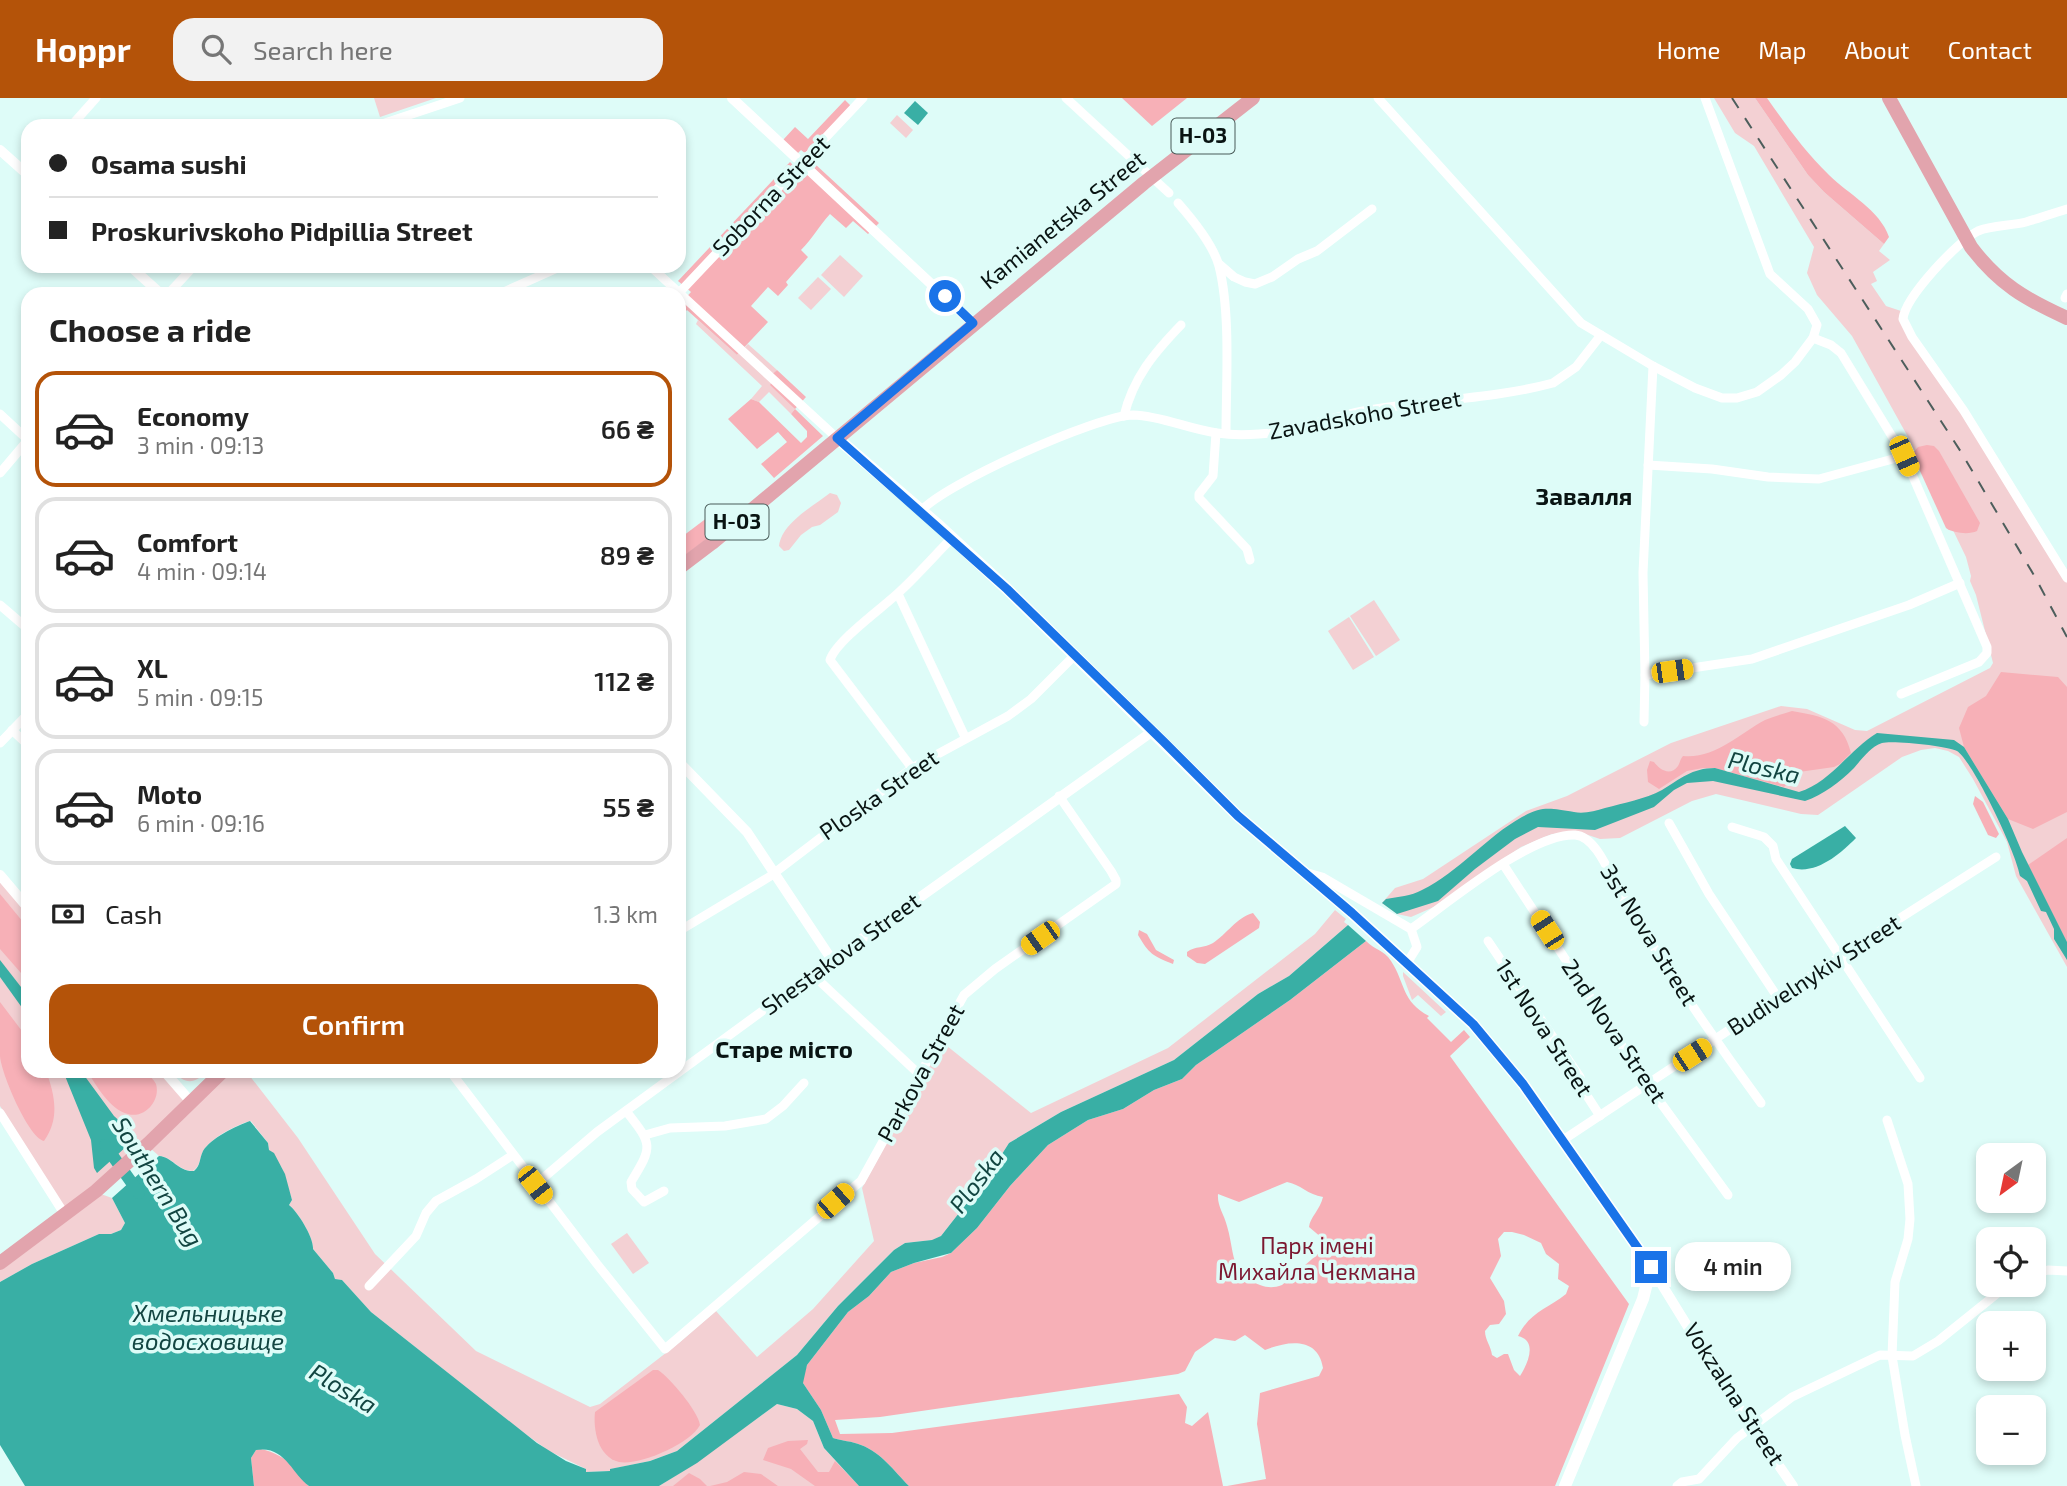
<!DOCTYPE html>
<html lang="en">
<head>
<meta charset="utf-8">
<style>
  :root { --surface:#fff; --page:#f2f2f2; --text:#222; --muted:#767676; --line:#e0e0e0; --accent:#b45309 }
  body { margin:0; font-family:"Exo 2",sans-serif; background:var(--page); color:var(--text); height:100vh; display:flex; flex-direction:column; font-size:26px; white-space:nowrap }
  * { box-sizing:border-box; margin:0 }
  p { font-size:23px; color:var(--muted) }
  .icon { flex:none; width:38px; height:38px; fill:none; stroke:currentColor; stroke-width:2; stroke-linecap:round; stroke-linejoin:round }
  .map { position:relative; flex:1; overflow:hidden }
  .drawer { position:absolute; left:21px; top:189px; width:665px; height:791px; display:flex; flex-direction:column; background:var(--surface); border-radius:21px; box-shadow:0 4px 10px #0003 }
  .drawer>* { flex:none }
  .hud { position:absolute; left:21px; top:21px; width:665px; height:154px; border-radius:21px; box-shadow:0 4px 10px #0003; display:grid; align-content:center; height:154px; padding:0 28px; background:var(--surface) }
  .needle { width:46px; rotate:213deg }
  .tools { position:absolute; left:1976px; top:1045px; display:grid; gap:14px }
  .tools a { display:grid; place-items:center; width:70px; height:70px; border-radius:14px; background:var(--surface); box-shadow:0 4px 10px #0003; font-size:35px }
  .end { position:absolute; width:32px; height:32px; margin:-16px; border:9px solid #1a73e8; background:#fff; box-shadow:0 0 0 4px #fff }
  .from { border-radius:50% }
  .bubble { position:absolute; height:49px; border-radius:21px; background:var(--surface); box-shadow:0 4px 10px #0003; font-size:23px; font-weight:600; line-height:49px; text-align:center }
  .car { position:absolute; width:21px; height:42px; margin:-21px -10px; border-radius:9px; box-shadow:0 0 5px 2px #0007; background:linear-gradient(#f5c518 24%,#345 0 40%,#f5c518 0 76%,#345 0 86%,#f5c518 0) }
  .hud b { display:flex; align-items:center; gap:24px; height:66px; font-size:26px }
  .hud b+b { border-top:2px solid var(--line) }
  .hud i { width:18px; height:18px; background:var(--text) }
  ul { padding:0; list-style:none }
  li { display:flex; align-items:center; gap:21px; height:116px; margin:0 14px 10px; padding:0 14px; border:4px solid var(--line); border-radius:21px }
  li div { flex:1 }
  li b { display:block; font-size:26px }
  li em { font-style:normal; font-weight:600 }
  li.selected { border-color:var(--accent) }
  li>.icon { width:63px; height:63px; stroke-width:1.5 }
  h2 { padding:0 28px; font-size:32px; line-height:84px }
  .pay { display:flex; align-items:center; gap:18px; height:77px; padding:0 28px; font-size:26px }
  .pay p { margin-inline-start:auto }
  .button { display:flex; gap:14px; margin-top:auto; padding:14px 28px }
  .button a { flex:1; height:80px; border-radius:21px; background:var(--accent); color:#fff; font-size:28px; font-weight:600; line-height:80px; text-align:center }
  header { display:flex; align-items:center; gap:42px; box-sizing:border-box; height:98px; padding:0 35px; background:var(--accent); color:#fff }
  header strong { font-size:33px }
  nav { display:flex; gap:38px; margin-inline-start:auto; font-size:24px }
  .search { width:490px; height:63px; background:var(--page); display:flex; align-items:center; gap:18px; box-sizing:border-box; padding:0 24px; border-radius:21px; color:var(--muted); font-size:26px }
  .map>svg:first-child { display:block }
</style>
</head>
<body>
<header>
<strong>Hoppr</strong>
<div class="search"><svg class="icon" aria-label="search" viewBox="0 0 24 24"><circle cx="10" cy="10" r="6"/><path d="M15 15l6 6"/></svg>Search here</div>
<nav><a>Home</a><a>Map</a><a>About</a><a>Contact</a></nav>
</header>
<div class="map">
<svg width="2067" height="1388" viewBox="0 0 2067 1388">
  <rect width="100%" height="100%" fill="#defcf8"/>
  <g fill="#f3d0d3">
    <polygon points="374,0 436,0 380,19"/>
    <polygon points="1714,0 1755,0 1808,77 1824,94 1884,146 1879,153 1890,162 1873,174 1877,183 1871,186 1886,208 1904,214 1903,221 2067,480 2067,869 2016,778 2007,744 1973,681 1959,659 1948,653 1935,650 1921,652 1902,659 1818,717 1801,716 1716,696 1692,703 1620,740 1600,741 1579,734 1552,736 1521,749 1436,808 1411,819 1397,816 1382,805 1395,790 1423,781 1526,713 1567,698 1671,645 1781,608 1807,611 1855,632 1867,633 1990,570 1993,565 1976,497 1970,483 1971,478 1966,459 1908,339 1852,238 1817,197 1807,175 1814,149 1754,48 1735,35"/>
    <polygon points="897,17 913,32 906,40 890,25"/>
    <polygon points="840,157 863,178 844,199 821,177"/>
    <polygon points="818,179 831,191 811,212 798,200"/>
    <polygon points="698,222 737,257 748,246 777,272 770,278 795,311 791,316 769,294 759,304 751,301 762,288 696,226"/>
    <path d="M830 395 837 397 841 405 838 414 820 427 812 429 801 437 789 452 784 453 779 448C782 425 812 409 830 395Z"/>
    <polygon points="1374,502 1400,542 1376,558 1350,518"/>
    <polygon points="1349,519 1374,559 1353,572 1328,533"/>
    <polygon points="0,782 28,815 28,973 161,973 187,1004 65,1112 0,1008"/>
    <path d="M1335 812 1346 821 1344 824 1348 827 1289 878 1258 896 1174 962 1061 1014 1009 1045 988 1078 941 1138 933 1142 905 1145 894 1152 838 1208 797 1257 677 1353 650 1363 611 1371 610 1373 586 1374V1371L549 1353 520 1332 371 1214 342 1182 335 1181 333 1175 313 1151C314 1140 298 1114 289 1107L292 1102 282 1070 269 1052 268 1045 251 1023C237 1026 211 1040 203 1053 199 1061 201 1067 193 1073 178 1073 173 1059 159 1058L150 1050 228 973H246L298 1040 375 1156 476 1253 590 1309 600 1306 680 1244 716 1213 757 1259 813 1211 874 1143 862 1090 942 944 1031 1015 1168 950 1315 836Z"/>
    <polygon points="1403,874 1446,914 1441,918 1418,897 1412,902 1403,878"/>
    <path d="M173 973H206C195 987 184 986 173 973Z"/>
    <polygon points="98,1095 112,1100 125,1125 121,1132 111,1136 99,1136 32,1166 0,1184 0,1168"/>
    <polygon points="627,1135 649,1165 633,1176 611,1146"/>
    <polygon points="777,1306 797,1311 813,1323 824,1350 859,1388 659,1388 697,1364"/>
  </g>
  <g fill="#f7b0b7" fill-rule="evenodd">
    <polygon points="1122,0 1187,0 1152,28"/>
    <path d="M1755 0H1767C1786 27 1805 54 1829 77 1848 96 1880 112 1889 139L1884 146 1824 94 1808 77Z"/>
    <polygon points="845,2 851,8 806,56 801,52 797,56 783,42 795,29 808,41"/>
    <path d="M790 64 803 77 815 66 879 125 868 136 853 123 846 130 830 116C819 128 813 140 801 152L808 159 786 184 788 187 778 198 768 189 751 208 768 224 737 257 687 212 679 220V204L681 205 691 194 678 183Z"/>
    <polygon points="777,272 806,299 795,311 823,338 774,380 761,366 787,344 778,334 757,351 728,321 751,301 759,304 801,345 807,339 807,333 791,316 795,311 770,287 774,282 770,278"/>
    <path d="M1927 347 1934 348 1939 353 1980 425 1977 433C1969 437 1953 435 1946 430L1915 362 1914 354 1918 349Z"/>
    <polygon points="720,410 730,423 679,462 679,441"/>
    <polygon points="2001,574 2058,579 2067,589 2067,714 2033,731 2008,721 1964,649 1959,630 1968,609 1986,598"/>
    <path d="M1792 613C1822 618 1843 622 1851 655L1840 666 1834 669 1799 674 1784 689 1715 670H1703L1687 673 1659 691 1648 684 1647 672 1650 663 1654 664C1659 671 1670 679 1678 668 1680 665 1680 661 1683 658 1715 661 1739 636 1765 622 1774 618 1783 616 1792 613Z"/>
    <polygon points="1975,698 1983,704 1999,736 1996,740 1988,737 1973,706"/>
    <polygon points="2067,740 2067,844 2028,767"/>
    <polygon points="0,796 28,830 28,883 0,851"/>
    <path d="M1253 815 1260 824 1259 830 1205 866 1197 865 1187 858V854C1195 848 1205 850 1213 845 1227 836 1236 820 1253 815Z"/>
    <path d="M1139 832 1147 836 1156 852 1174 862 1173 866C1153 858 1149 856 1138 837Z"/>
    <path d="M1366 843C1375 852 1384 852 1391 863 1406 886 1401 903 1429 918L1427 920 1451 944 1464 932 1470 939 1450 958 1629 1206 1555 1388H1227L1266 1381 1257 1326 1260 1295 1319 1278 1323 1270C1318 1238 1287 1243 1265 1252L1245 1237 1235 1243 1215 1240 1195 1254 1185 1273 1178 1276 880 1319 835 1322 840 1336 892 1335 1179 1296 1187 1309 1185 1325 1192 1328 1208 1314 1223 1388H909C894 1373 882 1355 861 1347 852 1343 842 1343 833 1340L821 1312 803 1285V1279L807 1267 848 1214 869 1198 891 1174 914 1165 942 1159 951 1155 977 1130 1010 1088 1048 1047 1088 1022 1123 1011 1154 992 1182 981 1196 967 1290 902ZM1287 1084C1300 1086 1308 1097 1323 1099 1320 1112 1310 1119 1309 1129L1322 1140 1319 1155 1282 1187C1274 1190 1268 1190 1260 1187 1229 1176 1235 1154 1227 1128 1224 1116 1217 1108 1218 1096L1239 1104ZM1504 1134H1512L1524 1137 1541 1145 1546 1156 1559 1166 1558 1181 1569 1188 1566 1196C1547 1211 1530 1214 1518 1238 1538 1243 1528 1265 1520 1278L1514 1272 1508 1256H1504L1497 1260 1492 1257C1491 1248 1485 1242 1485 1233L1490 1227 1499 1226 1506 1216 1504 1203 1490 1180 1501 1158 1498 1141Z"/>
    <path d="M0 904 28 941V973H46C55 997 60 1021 44 1043 28 1039 1 975 0 958 0 940 0 922 0 904Z"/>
    <path d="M87 973H146C149 977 154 982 156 986 161 1003 144 1021 128 1016 110 1012 96 987 87 973Z"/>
    <path d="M653 1272H658C670 1280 698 1313 700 1327 690 1346 639 1368 619 1364 598 1359 593 1332 595 1314Z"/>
    <polygon points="808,1342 807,1346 800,1351 818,1374 829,1374 835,1363 859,1388 815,1388 791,1371 763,1362 768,1350 788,1343"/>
    <path d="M261 1351C274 1354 286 1360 295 1370 300 1377 302 1383 309 1388H254L251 1360 256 1352Z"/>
    <polygon points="744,1374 761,1376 778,1388 710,1388 727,1384"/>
    <polygon points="689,1375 700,1381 707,1388 673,1388"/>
  </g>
  <g fill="#39afa5">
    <polygon points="915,3 928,15 918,27 904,15"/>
    <path d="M1877 635 1954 642 1964 649 2008 721 2022 754 2067 844V862L2054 841V831L2046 814 2041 813 2027 783 2020 778C2017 757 1973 663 1957 653 1948 648 1892 642 1882 645 1870 649 1862 661 1854 670 1840 684 1823 697 1805 703L1713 683 1687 685 1674 692 1654 709 1595 732 1538 729 1515 741 1475 771 1438 803 1397 816 1382 805 1386 801C1398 799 1411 798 1422 792 1459 774 1486 739 1522 719 1544 707 1551 711 1574 714 1584 716 1595 713 1605 710 1624 705 1645 701 1662 692 1680 681 1692 670 1715 670L1799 694C1831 684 1849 652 1877 635Z"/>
    <path d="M1845 728 1856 740C1840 756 1816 777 1792 770L1790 766 1792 761Z"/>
    <path d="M1348 827 1366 843 1290 902 1196 967 1182 981 1154 992 1123 1011 1088 1022 1048 1047 1010 1088 977 1130 951 1155 914 1165 891 1174 869 1198 848 1214 807 1267 803 1285 821 1312 833 1340C842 1343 852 1343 861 1347 882 1355 894 1373 909 1388H859L824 1350 813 1323 797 1311 777 1306 697 1365 659 1388H309C292 1376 285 1347 256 1352L251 1360 254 1388H25L0 1347V1184L32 1166 99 1136H111L121 1132 125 1125 112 1100 159 1058C173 1059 178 1074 194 1073 201 1067 199 1061 203 1053 211 1040 236 1028 250 1023L268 1045 269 1052 274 1055 285 1076 292 1102 289 1107C298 1114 314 1140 313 1151L333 1175 335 1181 342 1182 371 1214 537 1345 566 1363 586 1371V1374L610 1373V1371L650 1363 677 1353 797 1257 838 1208 894 1152 905 1145 932 1142 941 1138 988 1078 1009 1045 1061 1014 1174 962 1258 896 1289 878Z"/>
    <polygon points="0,862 28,898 28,918 0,879"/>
    <polygon points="63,973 81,973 114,1018 137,1039 97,1075 94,1070 91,1042"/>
  </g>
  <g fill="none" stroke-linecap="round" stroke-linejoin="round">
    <polyline stroke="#39afa5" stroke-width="12" points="105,1047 139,1095"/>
    <g stroke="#fff" stroke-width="9">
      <polyline points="1066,0 1169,95"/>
      <polyline points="1378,0 1581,225 1653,268 1695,290 1722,300 1737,300 1757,294 1781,277 1795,264 1813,240 1817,227 1808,211 1770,176 1705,0"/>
      <polyline points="71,28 96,0"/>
      <polyline points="376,28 460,0"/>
      <path d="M1178 105C1193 122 1213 146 1219 168 1231 216 1226 285 1226 335"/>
      <path d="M2067 111C2053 115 2040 120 2026 124 2011 128 1992 127 1978 133 1958 143 1905 199 1903 221L1912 239 1964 313 2067 480"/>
      <polyline points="1219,166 1234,179 1245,184 1255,186 1272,179 1298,161 1317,153 1372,111"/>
      <polyline points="650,168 837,340"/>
      <polyline points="168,196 194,168"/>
      <polyline points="499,196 562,168"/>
      <polyline points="678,196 863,0"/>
      <polyline points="2065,200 2067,196"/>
      <polyline points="1813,240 1831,247 1841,255 1904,358 1987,549 1987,555 1979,564 1901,596"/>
      <polyline points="0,316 28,342"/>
      <path d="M1124 318C1133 280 1154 255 1181 227"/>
      <polyline points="1216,335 1213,378 1199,396 1199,400 1247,451 1250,462"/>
      <polyline points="1648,367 1712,371 1768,379 1819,381 1904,358"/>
      <polyline points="0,375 28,342"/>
      <path d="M921 413C944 386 1098 317 1133 317 1162 318 1188 331 1217 335 1230 337 1246 337 1259 336 1295 334 1328 320 1363 313 1424 302 1494 301 1553 285L1576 269 1601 237"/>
      <polyline points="898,496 965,639"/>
      <polyline points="0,507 28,531"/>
      <polyline points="1645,577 1752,561 1909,507 1960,485"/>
      <polyline points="1644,624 1645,577 1643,475 1653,268"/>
      <polyline points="12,632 28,647"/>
      <polyline points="0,645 28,616"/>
      <path d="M912 670 830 562C836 543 881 511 897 496 916 479 933 459 952 440"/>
      <polyline points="1669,725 1709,796 1778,900"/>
      <polyline points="1732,729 1764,739 1773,748 1776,761 1920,980"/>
      <polyline points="1503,766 1647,986 1728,1097"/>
      <polyline points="1308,775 1322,779 1411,831 1417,849 1407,865"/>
      <path d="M1411 831C1448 805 1531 735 1575 737 1596 738 1610 777 1619 793 1663 866 1711 937 1761 1005"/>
      <polyline points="679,833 769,779 912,670 1008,618 1031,601 1075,557"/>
      <polyline points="1488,843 1580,979 1582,990 1600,1018"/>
      <polyline points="813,877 920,977"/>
      <polyline points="450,973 597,1166 665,1251 861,1083 964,897 995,871 1116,786 1116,782 1111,773 1059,698"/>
      <path d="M626 1013C653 1047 653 1048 631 1084L632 1091 644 1104 664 1093"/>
      <polyline points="0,1015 65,1117"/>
      <polyline points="1887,1022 1908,1086 1910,1121 1908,1141 1895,1184 1892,1258 1905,1337 1916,1388"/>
      <polyline points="645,1037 670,1030 725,1028 766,1021 783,1008 804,985"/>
      <polyline points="1563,1042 1839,859 1996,759"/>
      <polyline points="535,1087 597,1034 832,862"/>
      <polyline points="2034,1176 2048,1172 2067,1173"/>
      <polyline points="369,1188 416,1138 426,1115 436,1103 476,1081 513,1057"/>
      <polyline points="1677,1388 1682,1384 1699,1381 1737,1340 1792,1299 1880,1257 1913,1258 1938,1243 2009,1186"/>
    </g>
    <g stroke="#fff" stroke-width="10">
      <polyline points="732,0 973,225"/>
      <polyline points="0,52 28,77"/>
      <polyline points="130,168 161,196"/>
      <polyline points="679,664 747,734 832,862 1153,633"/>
      <polyline points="0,777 28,810"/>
      <polyline points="164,973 191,1004"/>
      <polyline points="1651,1169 1728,1294 1793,1388"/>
    </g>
    <polyline stroke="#fff" stroke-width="12" points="837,340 937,426 1007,491 1238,718 1352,815 1473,926 1523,986 1651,1169 1643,1201 1565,1388"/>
    <g stroke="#e2a4ad" stroke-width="14">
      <path d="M1889 0 1971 149C1999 186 2025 201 2067 220"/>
      <polyline points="679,470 712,445 1144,85 1253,0"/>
      <polyline points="0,1165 96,1093 148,1046 223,973"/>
    </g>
    <polyline stroke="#4d5e5c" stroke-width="2" stroke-dasharray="12 12" stroke-linecap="butt" points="1732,0 1961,354 2035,479 2067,539"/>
  </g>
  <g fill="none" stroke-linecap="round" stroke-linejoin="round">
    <polyline stroke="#1a73e8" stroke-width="9" points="945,198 973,225 837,340 1007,491 1163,643 1238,718 1352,815 1473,926 1523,986 1651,1169"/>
  </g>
  <g text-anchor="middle" stroke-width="7" stroke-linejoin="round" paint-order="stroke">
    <g fill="#defcf8" stroke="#495a58" stroke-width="2">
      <rect x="1171.5" y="20.5" width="63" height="35" rx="5"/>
      <rect x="705.5" y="406.5" width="63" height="35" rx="5"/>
    </g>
    <g font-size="21" font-weight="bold" fill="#091413">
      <text x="1203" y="45">Н-03</text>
      <text x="737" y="431">Н-03</text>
    </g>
    <g font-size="23" fill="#091413" stroke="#defcf8">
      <text transform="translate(771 98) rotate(-46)" y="8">Soborna Street</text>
      <text transform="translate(1063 122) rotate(-39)" y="8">Kamianetska Street</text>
      <text transform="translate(1365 317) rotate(-10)" y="8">Zavadskoho Street</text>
      <text transform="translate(879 697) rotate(-35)" y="8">Ploska Street</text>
      <text transform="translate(1649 837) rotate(58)" y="8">3st Nova Street</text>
      <text transform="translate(841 856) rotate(-36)" y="8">Shestakova Street</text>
      <text transform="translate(1814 877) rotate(-33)" y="8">Budivelnykiv Street</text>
      <text transform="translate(1544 930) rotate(57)" y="8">1st Nova Street</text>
      <text transform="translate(1614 933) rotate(56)" y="8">2nd Nova Street</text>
      <text transform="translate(921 975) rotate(-61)" y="8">Parkova Street</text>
      <text transform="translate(1734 1296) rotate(57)" y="8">Vokzalna Street</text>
    </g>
    <g font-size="23" fill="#7c1831" stroke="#defcf8">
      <text x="1317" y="1156">Парк імені<tspan x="1317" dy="26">Михайла Чекмана</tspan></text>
    </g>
    <g font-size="24" font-weight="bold" fill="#091413" stroke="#defcf8">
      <text x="1584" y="407">Завалля</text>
      <text x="784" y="960">Старе місто</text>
    </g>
    <g font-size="24" font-style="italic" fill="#124541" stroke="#defcf8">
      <text transform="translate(1764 670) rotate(13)" y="8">Ploska</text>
      <text transform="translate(977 1083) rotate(-53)" y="8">Ploska</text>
      <text transform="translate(157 1084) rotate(58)" y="8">Southern Bug</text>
      <text x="208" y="1224">Хмельницьке<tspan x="208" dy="28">водосховище</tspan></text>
      <text transform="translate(343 1291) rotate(31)" y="8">Ploska</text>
    </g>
  </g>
</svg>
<div class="tools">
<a><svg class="needle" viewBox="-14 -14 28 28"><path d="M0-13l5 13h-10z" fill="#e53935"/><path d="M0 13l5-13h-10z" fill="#767676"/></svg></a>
<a><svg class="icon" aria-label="locate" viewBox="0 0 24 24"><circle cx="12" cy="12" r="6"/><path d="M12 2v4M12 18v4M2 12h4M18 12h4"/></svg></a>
<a>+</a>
<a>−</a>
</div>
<i class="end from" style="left:945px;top:198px"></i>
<i class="end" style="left:1651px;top:1169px"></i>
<div class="bubble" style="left:1675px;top:1144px;width:116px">4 min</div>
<i class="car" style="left:1904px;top:358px;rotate:156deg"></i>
<i class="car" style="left:1672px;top:573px;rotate:82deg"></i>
<i class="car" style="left:1547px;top:832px;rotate:327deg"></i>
<i class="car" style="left:1040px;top:840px;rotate:235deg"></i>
<i class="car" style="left:1692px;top:957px;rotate:57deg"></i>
<i class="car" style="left:535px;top:1087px;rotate:142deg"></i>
<i class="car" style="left:835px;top:1103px;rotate:49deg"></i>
<div class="hud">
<b><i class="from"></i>Osama sushi</b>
<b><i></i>Proskurivskoho Pidpillia Street</b>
</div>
<section class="drawer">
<h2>Choose a ride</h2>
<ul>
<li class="selected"><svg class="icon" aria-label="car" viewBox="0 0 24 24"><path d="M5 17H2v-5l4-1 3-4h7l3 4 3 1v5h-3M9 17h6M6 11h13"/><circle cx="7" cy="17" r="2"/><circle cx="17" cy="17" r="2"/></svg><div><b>Economy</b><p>3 min · 09:13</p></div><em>66 ₴</em></li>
<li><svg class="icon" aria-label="car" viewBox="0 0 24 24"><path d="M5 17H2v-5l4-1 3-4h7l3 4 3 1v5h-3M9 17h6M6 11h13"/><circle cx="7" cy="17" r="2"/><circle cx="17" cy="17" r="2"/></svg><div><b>Comfort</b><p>4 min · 09:14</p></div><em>89 ₴</em></li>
<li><svg class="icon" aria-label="car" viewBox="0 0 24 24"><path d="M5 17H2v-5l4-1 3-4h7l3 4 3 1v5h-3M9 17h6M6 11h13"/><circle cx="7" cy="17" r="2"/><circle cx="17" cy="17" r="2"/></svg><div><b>XL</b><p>5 min · 09:15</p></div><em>112 ₴</em></li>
<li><svg class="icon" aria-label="car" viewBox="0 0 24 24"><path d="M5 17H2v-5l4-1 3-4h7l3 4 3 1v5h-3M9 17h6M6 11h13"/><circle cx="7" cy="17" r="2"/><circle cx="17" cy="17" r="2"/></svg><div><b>Moto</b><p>6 min · 09:16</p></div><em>55 ₴</em></li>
</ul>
<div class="pay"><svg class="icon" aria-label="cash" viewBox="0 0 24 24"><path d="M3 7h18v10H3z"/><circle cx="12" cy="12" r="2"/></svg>Cash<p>1.3 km</p></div>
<div class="button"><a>Confirm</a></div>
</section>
</div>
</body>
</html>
